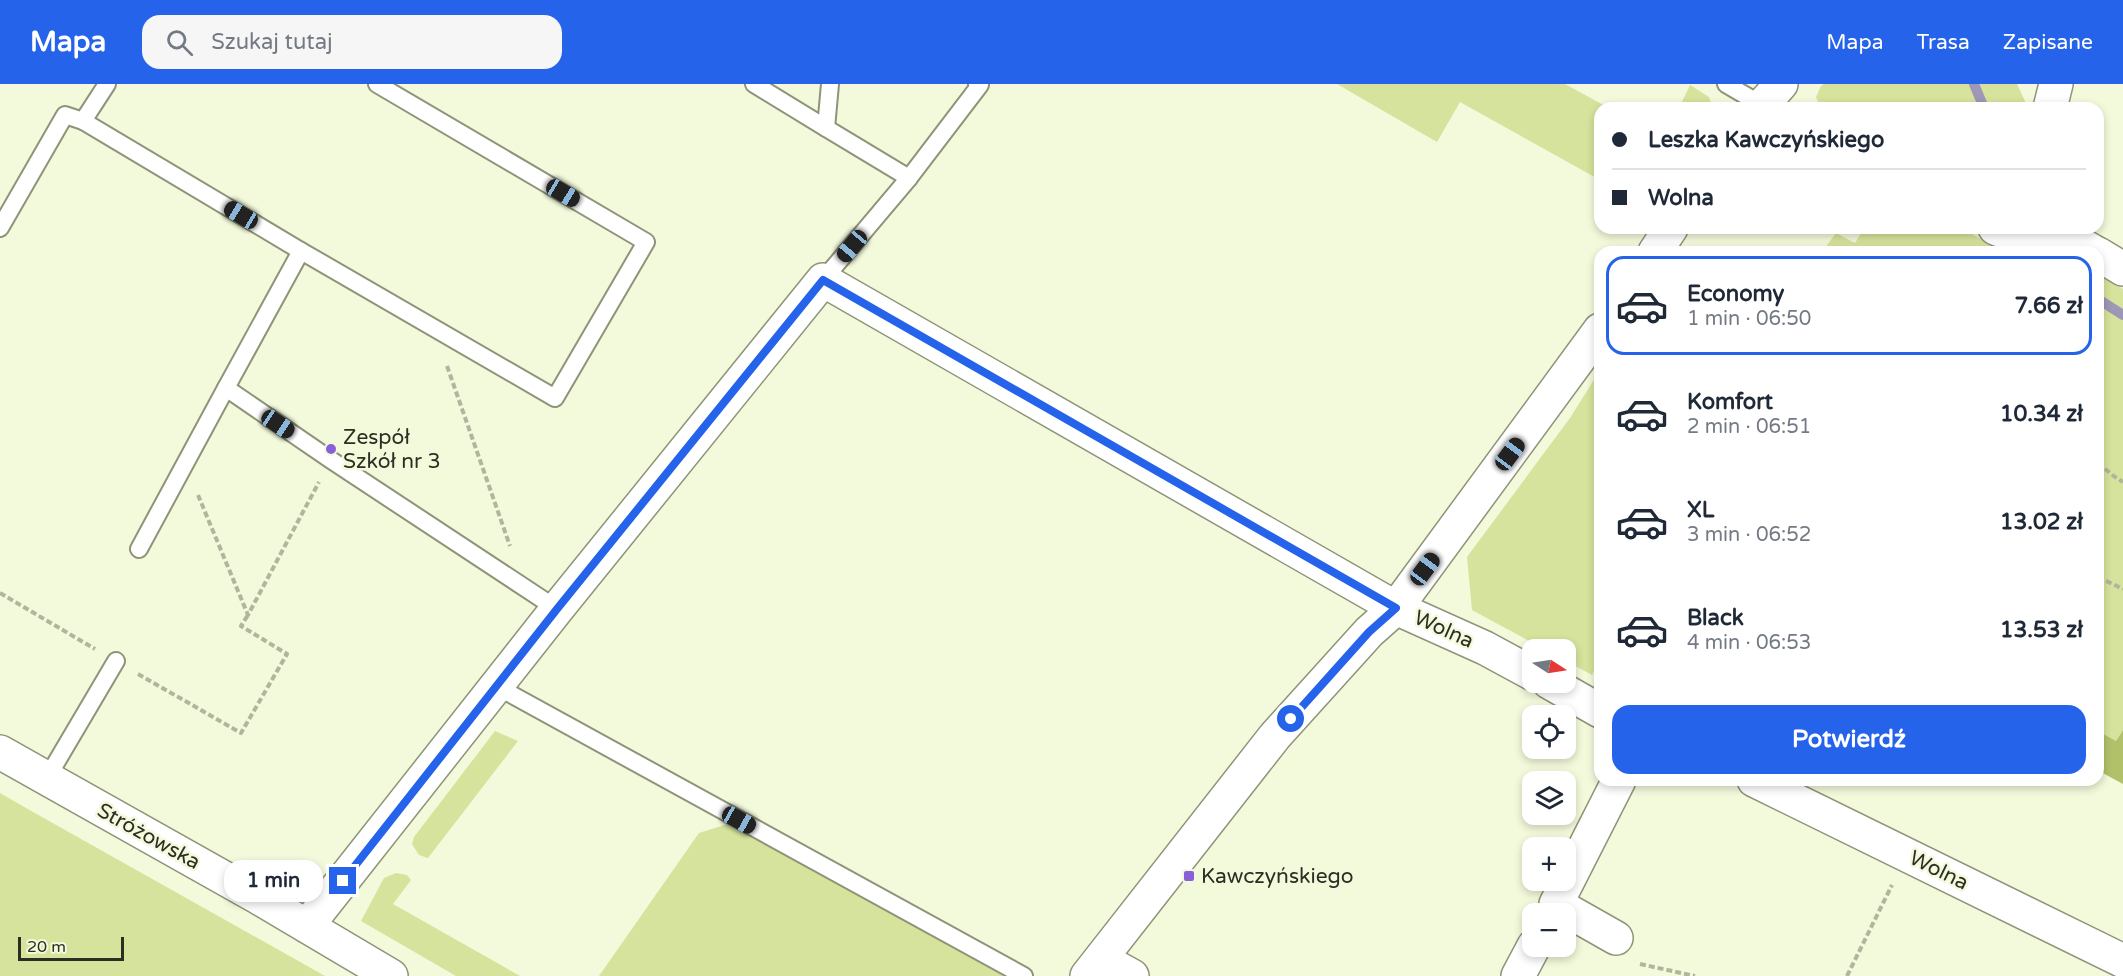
<!DOCTYPE html>
<html lang="pl">
<head>
<meta charset="utf-8">
<style>
  :root { --surface:#fff; --page:#f6f6f7; --text:#1f2937; --muted:#747a83; --line:#e0e1e3; --accent:#2563eb }
  body { margin:0; font-family:"Varela Round",sans-serif; background:var(--page); color:var(--text); height:100vh; display:flex; flex-direction:column; font-size:22px; white-space:nowrap }
  * { box-sizing:border-box; margin:0 }
  p { font-size:20px; color:var(--muted) }
  .icon { flex:none; width:33px; height:33px; fill:none; stroke:currentColor; stroke-width:2; stroke-linecap:round; stroke-linejoin:round }
  .map { position:relative; flex:1; overflow:hidden }
  .details { position:absolute; left:1594px; top:162px; width:510px; height:540px; display:flex; flex-direction:column; background:var(--surface); border-radius:18px; box-shadow:0 3px 9px #0003 }
  .details>* { flex:none }
  .top-card { position:absolute; left:1594px; top:18px; width:510px; height:132px; border-radius:18px; box-shadow:0 3px 9px #0003; display:grid; align-content:center; height:132px; padding:0 18px; background:var(--surface) }
  .needle { width:39px; rotate:102deg }
  .fabs { position:absolute; left:1522px; top:555px; display:grid; gap:12px }
  .fabs a { display:grid; place-items:center; width:54px; height:54px; border-radius:12px; background:var(--surface); box-shadow:0 3px 9px #0003; font-size:30px }
  .scale { position:absolute; left:18px; bottom:15px; width:106px; box-sizing:border-box; padding-left:6px; border:3px solid #2c2e23; border-top:0; font-size:16px; line-height:21px; white-space:nowrap; color:#2c2e23; -webkit-text-stroke:4px #f3f9db; paint-order:stroke }
  .end { position:absolute; width:27px; height:27px; margin:-14px; border:8px solid #2563eb; background:#fff; box-shadow:0 0 0 3px #fff }
  .from { border-radius:50% }
  .bubble { position:absolute; height:42px; border-radius:18px; background:var(--surface); box-shadow:0 3px 9px #0003; font-size:20px; font-weight:700; line-height:42px; text-align:center }
  .car { position:absolute; width:18px; height:36px; margin:-18px -9px; border-radius:8px; box-shadow:0 0 4px 2px #0007; background:linear-gradient(#222 24%,#8ab4d8 0 40%,#222 0 76%,#8ab4d8 0 86%,#222 0) }
  .top-card b { display:flex; align-items:center; gap:21px; height:57px; font-size:22px }
  .top-card b+b { border-top:2px solid var(--line) }
  .top-card i { width:15px; height:15px; background:var(--text) }
  ul { padding:10px 0 0; list-style:none }
  li { display:flex; align-items:center; gap:18px; height:99px; margin:0 12px 9px; padding:0 6px; border:3px solid transparent; border-radius:18px }
  li div { flex:1 }
  li b { display:block; font-size:22px }
  li em { font-style:normal; font-weight:700 }
  li.current { border-color:var(--accent) }
  li>.icon { width:54px; height:54px; stroke-width:1.5 }
  .button { display:flex; gap:12px; margin-top:auto; padding:12px 18px }
  .button a { flex:1; height:69px; border-radius:18px; background:var(--accent); color:#fff; font-size:24px; font-weight:700; line-height:69px; text-align:center }
  header { display:flex; align-items:center; gap:36px; box-sizing:border-box; height:84px; padding:0 30px; background:var(--accent); color:#fff }
  header strong { font-size:28px }
  nav { display:flex; gap:33px; margin-inline-start:auto; font-size:21px }
  .search { width:420px; height:54px; background:var(--page); display:flex; align-items:center; gap:15px; box-sizing:border-box; padding:0 21px; border-radius:18px; color:var(--muted); font-size:22px }
  .map>svg:first-child { display:block }
</style>
</head>
<body>
<header>
<strong>Mapa</strong>
<div class="search"><svg class="icon" aria-label="search" viewBox="0 0 24 24"><circle cx="10" cy="10" r="6"/><path d="M15 15l6 6"/></svg>Szukaj tutaj</div>
<nav><a>Mapa</a><a>Trasa</a><a>Zapisane</a></nav>
</header>
<div class="map">
<svg width="2123" height="892" viewBox="0 0 2123 892">
  <rect width="100%" height="100%" fill="#f3f9db"/>
  <g fill="#d5e39c">
    <polygon points="1337,0 1565,0 1609,24 1600,24 1600,96 1460,18 1437,58"/>
    <polygon points="1824,0 2017,0 2028,24 1821,24 1816,13 1821,2"/>
    <polygon points="1690,1 1709,13 1713,24 1679,24"/>
    <polygon points="1864,144 1961,144 1997,164 1998,168 1822,168 1836,149 1855,159"/>
    <polygon points="2098,190 2123,205 2123,646 2116,657 2098,647"/>
    <polygon points="1600,286 1600,575 1592,591 1566,577 1566,566 1544,565 1472,526 1467,473 1570,334"/>
    <polygon points="495,647 518,657 428,774 419,771 412,760 414,753"/>
    <polygon points="0,709 33,728 325,892 0,892"/>
    <polygon points="731,739 1003,892 599,892 699,749"/>
    <polygon points="396,789 407,791 411,796 393,820 520,892 456,892 361,837 384,794"/>
  </g>
  <polygon fill="#b1c16a" points="2123,646 2123,700 2099,687 2098,647 2116,657"/>
  <g fill="none" stroke-linecap="round" stroke-linejoin="round">
    <g stroke="#9e97b5" stroke-width="10">
      <polyline points="1974,0 1984,24"/>
      <polyline points="2098,215 2123,231"/>
    </g>
    <defs>
      <g id="service">
        <polyline points="754,0 826,44 830,0"/>
        <polyline points="1726,0 1762,21"/>
        <polyline points="83,37 107,0"/>
        <polyline points="826,44 909,94"/>
        <polyline points="0,144 65,31 83,37 301,167 555,314 646,158 377,0"/>
        <polyline points="301,167 226,304 331,376 557,525"/>
        <polyline points="823,196 909,94 980,1 977,0"/>
        <polyline points="139,465 226,304"/>
        <polyline points="496,602 1024,892"/>
        <polyline points="47,694 116,577"/>
      </g>
      <g id="minor">
        <polyline points="1760,24 1781,0"/>
        <polyline points="2050,24 2056,0"/>
        <path d="M1995 144C2014 153 2032 146 2051 149 2067 151 2080 160 2094 168"/>
        <polyline points="1655,168 1671,144"/>
        <polyline points="2098,170 2123,185"/>
        <polyline points="1549,598 1600,627"/>
        <polyline points="0,668 256,812 391,892"/>
        <polyline points="1754,696 2123,877"/>
        <polyline points="307,842 557,525 823,196 1396,524 1485,564 1533,590"/>
        <polyline points="1616,854 1556,820 1619,696"/>
        <polyline points="1101,875 1132,892"/>
        <polyline points="1087,892 1275,652 1369,548 1396,524 1600,246"/>
        <polyline points="1518,892 1534,862"/>
      </g>
    </defs>
    <use href="#service" stroke="#8e9478" stroke-width="20"/>
    <use href="#minor" stroke="#8e9478" stroke-width="36"/>
    <g stroke="#b1b59e" stroke-width="4" stroke-dasharray="6 3" stroke-linecap="butt">
      <polyline points="447,282 510,462"/>
      <polyline points="2098,379 2115,393 2123,398"/>
      <polyline points="198,411 248,531 319,398"/>
      <polyline points="2098,493 2123,505"/>
      <polyline points="0,509 95,565"/>
      <polyline points="138,590 241,649 287,570 241,542 248,531"/>
      <polyline points="1640,880 1695,892"/>
      <polyline points="1847,892 1892,801"/>
    </g>
    <use href="#service" stroke="#fff" stroke-width="16"/>
    <use href="#minor" stroke="#fff" stroke-width="33"/>
  </g>
  <g fill="none" stroke-linecap="round" stroke-linejoin="round">
    <polyline stroke="#2563eb" stroke-width="8" points="343,797 557,525 823,196 1396,524 1369,548 1291,635"/>
  </g>
  <g fill="#8960da" stroke="#f3f9db" stroke-width="2">
    <circle cx="331" cy="365" r="6"/>
    <rect x="1183" y="786" width="12" height="12" rx="3"/>
  </g>
  <g text-anchor="middle" stroke-width="5" stroke-linejoin="round" paint-order="stroke">
    <g font-size="21" fill="#2c2e23" stroke="#f3f9db" text-anchor="start">
      <text x="343" y="360">Zespół<tspan x="343" dy="24">Szkół nr 3</tspan></text>
      <text x="1201" y="799">Kawczyńskiego</text>
    </g>
    <g font-size="21" fill="#2c2e23" stroke="#f3f9db">
      <text transform="translate(1444 545) rotate(24)" y="7">Wolna</text>
      <text transform="translate(149 752) rotate(29)" y="7">Stróżowska</text>
      <text transform="translate(1939 786) rotate(26)" y="7">Wolna</text>
    </g>
  </g>
</svg>
<div class="fabs">
<a><svg class="needle" viewBox="-14 -14 28 28"><path d="M0-13l5 13h-10z" fill="#e53935"/><path d="M0 13l5-13h-10z" fill="#747a83"/></svg></a>
<a><svg class="icon" aria-label="locate" viewBox="0 0 24 24"><circle cx="12" cy="12" r="6"/><path d="M12 2v4M12 18v4M2 12h4M18 12h4"/></svg></a>
<a><svg class="icon" aria-label="layers" viewBox="0 0 24 24"><path d="M12 4l9 5-9 5-9-5zM3 14l9 5 9-5"/></svg></a>
<a>+</a>
<a>−</a>
</div>
<div class="scale">20 m</div>
<i class="end from" style="left:1291px;top:635px"></i>
<i class="end" style="left:343px;top:797px"></i>
<div class="bubble" style="left:224px;top:776px;width:99px">1 min</div>
<i class="car" style="left:563px;top:109px;rotate:121deg"></i>
<i class="car" style="left:241px;top:131px;rotate:301deg"></i>
<i class="car" style="left:852px;top:162px;rotate:220deg"></i>
<i class="car" style="left:278px;top:340px;rotate:124deg"></i>
<i class="car" style="left:1510px;top:370px;rotate:37deg"></i>
<i class="car" style="left:1425px;top:485px;rotate:37deg"></i>
<i class="car" style="left:739px;top:736px;rotate:119deg"></i>
<div class="top-card">
<b><i class="from"></i>Leszka Kawczyńskiego</b>
<b><i></i>Wolna</b>
</div>
<section class="details">
<ul>
<li class="current"><svg class="icon" aria-label="car" viewBox="0 0 24 24"><path d="M5 17H2v-5l4-1 3-4h7l3 4 3 1v5h-3M9 17h6M6 11h13"/><circle cx="7" cy="17" r="2"/><circle cx="17" cy="17" r="2"/></svg><div><b>Economy</b><p>1 min · 06:50</p></div><em>7.66 zł</em></li>
<li><svg class="icon" aria-label="car" viewBox="0 0 24 24"><path d="M5 17H2v-5l4-1 3-4h7l3 4 3 1v5h-3M9 17h6M6 11h13"/><circle cx="7" cy="17" r="2"/><circle cx="17" cy="17" r="2"/></svg><div><b>Komfort</b><p>2 min · 06:51</p></div><em>10.34 zł</em></li>
<li><svg class="icon" aria-label="car" viewBox="0 0 24 24"><path d="M5 17H2v-5l4-1 3-4h7l3 4 3 1v5h-3M9 17h6M6 11h13"/><circle cx="7" cy="17" r="2"/><circle cx="17" cy="17" r="2"/></svg><div><b>XL</b><p>3 min · 06:52</p></div><em>13.02 zł</em></li>
<li><svg class="icon" aria-label="car" viewBox="0 0 24 24"><path d="M5 17H2v-5l4-1 3-4h7l3 4 3 1v5h-3M9 17h6M6 11h13"/><circle cx="7" cy="17" r="2"/><circle cx="17" cy="17" r="2"/></svg><div><b>Black</b><p>4 min · 06:53</p></div><em>13.53 zł</em></li>
</ul>
<div class="button"><a>Potwierdź</a></div>
</section>
</div>
</body>
</html>
